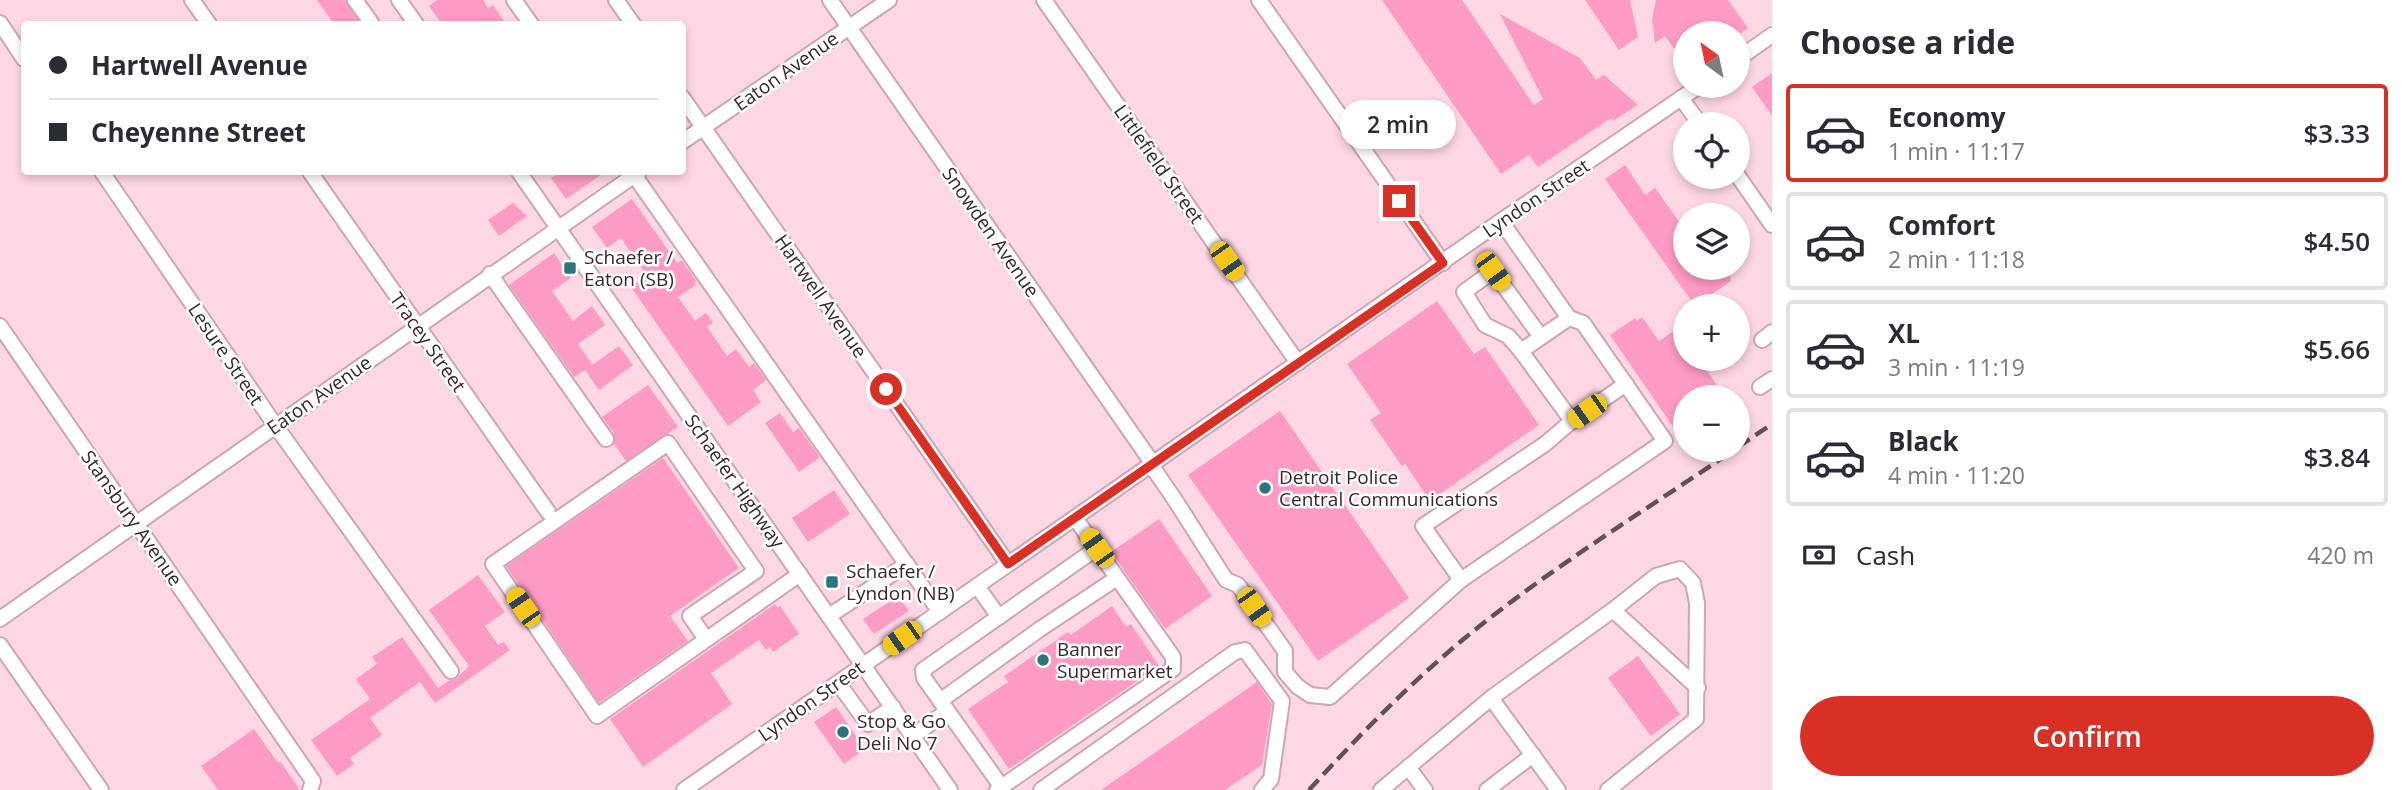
<!DOCTYPE html>
<html lang="en">
<head>
<meta charset="utf-8">
<style>
  :root { --surface:#fff; --page:#f7f7f7; --text:#2b2b33; --muted:#7c7c81; --line:#e1e1e2; --accent:#d93025 }
  body { margin:0; font-family:"Open Sans",sans-serif; background:var(--page); color:var(--text); height:100vh; display:flex; flex-direction:column; font-size:26px; white-space:nowrap }
  * { box-sizing:border-box; margin:0 }
  p { font-size:23px; color:var(--muted) }
  .icon { flex:none; width:38px; height:38px; fill:none; stroke:currentColor; stroke-width:2; stroke-linecap:round; stroke-linejoin:round }
  .map { position:relative; flex:1; overflow:hidden }
  .panel { display:flex; flex-direction:column; background:var(--surface); width:630px }
  .panel>* { flex:none }
  .guide { position:absolute; left:21px; top:21px; width:665px; height:154px; border-radius:7px; box-shadow:0 4px 10px #0003; display:grid; align-content:center; height:154px; padding:0 28px; background:var(--surface) }
  .needle { width:46px; rotate:327deg }
  .fabs { position:absolute; left:1673px; top:21px; display:grid; gap:14px }
  .fabs a { display:grid; place-items:center; width:77px; height:77px; border-radius:50%; background:var(--surface); box-shadow:0 4px 10px #0003; font-size:35px }
  .end { position:absolute; width:32px; height:32px; margin:-16px; border:9px solid #d93025; background:#fff; box-shadow:0 0 0 4px #fff }
  .from { border-radius:50% }
  .bubble { position:absolute; height:49px; border-radius:24px; background:var(--surface); box-shadow:0 4px 10px #0003; font-size:23px; font-weight:600; line-height:49px; text-align:center }
  .car { position:absolute; width:21px; height:42px; margin:-21px -10px; border-radius:9px; box-shadow:0 0 5px 2px #0007; background:linear-gradient(#f5c518 24%,#345 0 40%,#f5c518 0 76%,#345 0 86%,#f5c518 0) }
  .guide b { display:flex; align-items:center; gap:24px; height:66px; font-size:26px }
  .guide b+b { border-top:2px solid var(--line) }
  .guide i { width:18px; height:18px; background:var(--text) }
  ul { padding:0; list-style:none }
  li { display:flex; align-items:center; gap:21px; height:98px; margin:0 14px 10px; padding:0 14px; border:4px solid var(--line); border-radius:7px }
  li div { flex:1 }
  li b { display:block; font-size:26px }
  li em { font-style:normal; font-weight:600 }
  li.selected { border-color:var(--accent) }
  li>.icon { width:63px; height:63px; stroke-width:1.5 }
  h2 { padding:0 28px; font-size:32px; line-height:84px }
  .pay { display:flex; align-items:center; gap:18px; height:77px; padding:0 28px; font-size:26px }
  .pay p { margin-inline-start:auto }
  .primary-button { display:flex; gap:14px; margin-top:auto; padding:14px 28px }
  .primary-button a { flex:1; height:80px; border-radius:42px; background:var(--accent); color:#fff; font-size:28px; font-weight:600; line-height:80px; text-align:center }
  main { display:flex; flex:1; min-height:0 }
  .map>svg:first-child { display:block }
</style>
</head>
<body>
<main>
<div class="map">
<svg width="1772" height="790" viewBox="0 0 1772 790">
  <rect width="100%" height="100%" fill="#fed7e5"/>
  <g fill="#fe9bc4">
    <polygon points="317,0 345,0 361,24 334,24"/>
    <polygon points="437,0 483,0 488,8 493,5 506,24 442,24 429,6"/>
    <polygon points="1382,0 1462,0 1534,105 1543,99 1500,14 1580,58 1596,80 1604,75 1638,105 1613,121 1611,118 1538,167 1529,155 1501,174"/>
    <polygon points="1585,0 1630,0 1638,37 1619,50"/>
    <polygon points="1656,0 1728,0 1748,28 1741,33 1685,33 1685,64 1665,36 1655,43 1652,20"/>
    <polygon points="1772,73 1772,116 1752,87"/>
    <polygon points="1625,165 1645,195 1655,188 1685,230 1685,268 1729,268 1731,281 1695,306 1605,179"/>
    <polygon points="561,172 605,172 566,199 551,178"/>
    <polygon points="632,199 677,263 682,260 696,281 694,282 696,285 678,297 695,321 706,313 713,323 707,327 727,356 736,349 749,367 754,363 766,380 753,390 761,402 728,426 631,287 647,276 621,238 607,248 592,227"/>
    <polygon points="513,203 527,216 499,236 488,220"/>
    <polygon points="554,253 571,278 552,291 573,321 592,306 605,325 578,344 593,365 574,377 509,285"/>
    <polygon points="1437,301 1474,354 1485,347 1539,425 1430,501 1405,464 1402,466 1370,420 1381,413 1347,364"/>
    <polygon points="1642,317 1659,341 1678,328 1685,339 1685,359 1699,359 1721,391 1718,397 1685,397 1685,424 1676,431 1610,335 1635,318 1637,321"/>
    <polygon points="619,346 633,365 599,390 585,370"/>
    <polygon points="648,385 678,427 626,461 614,444 614,433 602,417"/>
    <polygon points="1280,411 1409,598 1318,661 1188,475"/>
    <polygon points="780,413 793,432 799,428 820,457 799,472 765,423"/>
    <polygon points="663,458 739,568 670,616 688,641 599,703 506,566"/>
    <polygon points="834,490 850,514 808,542 792,518"/>
    <polygon points="1159,519 1212,596 1165,629 1111,552"/>
    <polygon points="478,575 505,612 485,626 498,645 504,642 510,650 435,703 420,682 370,718 382,735 350,758 354,764 337,776 311,740 370,699 356,679 377,664 372,657 402,637 438,688 450,680 456,679 469,666 429,610"/>
    <polygon points="898,596 909,611 874,634 863,619"/>
    <polygon points="775,604 777,607 780,606 799,634 773,652 770,647 766,650 759,640 711,673 732,704 643,767 610,719"/>
    <polygon points="1112,606 1126,627 1131,624 1159,666 1009,769 968,709 1008,682 1004,676 1068,632 1071,635"/>
    <polygon points="1638,656 1680,714 1651,736 1608,678"/>
    <polygon points="1257,682 1272,704 1262,765 1225,790 1101,790"/>
    <polygon points="836,707 865,749 844,764 814,722"/>
    <polygon points="254,729 278,763 280,761 300,790 218,790 201,766"/>
  </g>
  <g fill="none" stroke-linecap="round" stroke-linejoin="round">
    <defs>
      <g id="minor">
        <polyline points="192,0 209,24"/>
        <polyline points="355,0 372,24"/>
        <polyline points="399,0 416,24"/>
        <polyline points="514,0 531,24"/>
        <polyline points="616,0 633,24"/>
        <polyline points="830,0 1153,464"/>
        <polyline points="1044,0 1298,363"/>
        <polyline points="1259,0 1443,263"/>
        <polyline points="0,23 24,59"/>
        <polyline points="1738,59 1772,35"/>
        <polyline points="682,97 1008,564"/>
        <polyline points="1681,98 1700,124"/>
        <polyline points="682,142 889,0"/>
        <polyline points="102,172 275,425 451,671"/>
        <polyline points="310,172 548,512"/>
        <polyline points="519,172 950,790"/>
        <polyline points="632,172 940,612"/>
        <polyline points="1738,176 1772,225"/>
        <polyline points="490,274 606,439"/>
        <polyline points="1569,318 1521,351 1572,421"/>
        <polyline points="0,326 313,781 310,790"/>
        <polyline points="1762,340 1772,332"/>
        <polyline points="1521,351 1508,336 1485,325 1464,292 1493,271 1541,337"/>
        <polyline points="1760,387 1772,379"/>
        <polyline points="1151,465 1175,500 1226,580 1238,585 1285,651 1285,672 1297,686 1310,695 1330,697 1461,580 1665,441 1583,323 1569,318 1501,221"/>
        <polyline points="1461,580 1423,526 1545,444 1572,421 1626,384"/>
        <polyline points="977,586 999,617"/>
        <polyline points="1613,610 1698,688"/>
        <polyline points="829,616 907,564"/>
        <polyline points="0,619 639,172"/>
        <polyline points="706,639 690,616 756,571 668,443 493,564 597,716 800,574"/>
        <polyline points="0,645 101,790"/>
        <polyline points="838,683 868,724 893,707"/>
        <polyline points="1491,698 1613,610 1656,576 1680,569 1693,583 1697,603 1696,719 1608,790"/>
        <polyline points="940,701 1040,629 1117,578"/>
        <polyline points="913,736 947,711"/>
        <polyline points="1408,767 1425,790"/>
        <polyline points="1001,786 924,678 923,670 1097,548"/>
        <polyline points="684,790 1501,221 1699,86"/>
        <polyline points="997,790 1173,669 1173,657 1075,518"/>
        <polyline points="1041,790 1235,652 1245,650 1282,701 1271,779 1262,790"/>
        <polyline points="1381,790 1491,698 1558,790"/>
        <polyline points="1487,790 1533,755"/>
      </g>
    </defs>
    <use href="#minor" stroke="#cba6b3" stroke-width="18"/>
    <use href="#minor" stroke="#fff" stroke-width="14"/>
    <g stroke="#634f56" stroke-width="4.5" stroke-dasharray="14 7" stroke-linecap="butt">
      <polyline points="1738,447 1772,424"/>
      <path d="M1309 790C1363 731 1419 674 1481 625 1562 561 1650 507 1734 450"/>
    </g>
  </g>
  <g fill="none" stroke-linecap="round" stroke-linejoin="round">
    <polyline stroke="#d93025" stroke-width="9" points="886,389 1008,564 1443,263 1399,201"/>
  </g>
  <g fill="#2c757d" stroke="#fff" stroke-width="2.5">
    <rect x="563" y="261" width="14" height="14" rx="3.5"/>
    <circle cx="1265" cy="488" r="7"/>
    <rect x="825" y="575" width="14" height="14" rx="3.5"/>
    <circle cx="1043" cy="660" r="7"/>
    <circle cx="843" cy="732" r="7"/>
  </g>
  <g text-anchor="middle" stroke-width="5" stroke-linejoin="round" paint-order="stroke">
    <g font-size="19" fill="#35272c" stroke="#fff">
      <text transform="translate(786 71) rotate(-35)" y="7">Eaton Avenue</text>
      <text transform="translate(1159 164) rotate(55)" y="7">Littlefield Street</text>
      <text transform="translate(1536 198) rotate(-34)" y="7">Lyndon Street</text>
      <text transform="translate(991 232) rotate(55)" y="7">Snowden Avenue</text>
      <text transform="translate(821 296) rotate(55)" y="7">Hartwell Avenue</text>
      <text transform="translate(428 342) rotate(55)" y="7">Tracey Street</text>
      <text transform="translate(226 354) rotate(56)" y="7">Lesure Street</text>
      <text transform="translate(319 395) rotate(-35)" y="7">Eaton Avenue</text>
      <text transform="translate(735 481) rotate(55)" y="7">Schaefer Highway</text>
      <text transform="translate(132 518) rotate(55)" y="7">Stansbury Avenue</text>
      <text transform="translate(811 701) rotate(-35)" y="7">Lyndon Street</text>
    </g>
    <g font-size="19" fill="#35272c" stroke="#fff" text-anchor="start">
      <text x="584" y="264">Schaefer /<tspan x="584" dy="22">Eaton (SB)</tspan></text>
      <text x="1279" y="484">Detroit Police<tspan x="1279" dy="22">Central Communications</tspan></text>
      <text x="846" y="578">Schaefer /<tspan x="846" dy="22">Lyndon (NB)</tspan></text>
      <text x="1057" y="656">Banner<tspan x="1057" dy="22">Supermarket</tspan></text>
      <text x="857" y="728">Stop &amp; Go<tspan x="857" dy="22">Deli No 7</tspan></text>
    </g>
  </g>
</svg>
<div class="fabs">
<a><svg class="needle" viewBox="-14 -14 28 28"><path d="M0-13l5 13h-10z" fill="#e53935"/><path d="M0 13l5-13h-10z" fill="#7c7c81"/></svg></a>
<a><svg class="icon" aria-label="locate" viewBox="0 0 24 24"><circle cx="12" cy="12" r="6"/><path d="M12 2v4M12 18v4M2 12h4M18 12h4"/></svg></a>
<a><svg class="icon" aria-label="layers" viewBox="0 0 24 24"><path d="M12 4l9 5-9 5-9-5zM3 14l9 5 9-5"/></svg></a>
<a>+</a>
<a>−</a>
</div>
<i class="end from" style="left:886px;top:389px"></i>
<i class="end" style="left:1399px;top:201px"></i>
<div class="bubble" style="left:1340px;top:100px;width:116px">2 min</div>
<i class="car" style="left:1227px;top:261px;rotate:145deg"></i>
<i class="car" style="left:1493px;top:271px;rotate:144deg"></i>
<i class="car" style="left:1587px;top:411px;rotate:235deg"></i>
<i class="car" style="left:1097px;top:548px;rotate:325deg"></i>
<i class="car" style="left:523px;top:607px;rotate:326deg"></i>
<i class="car" style="left:1254px;top:607px;rotate:145deg"></i>
<i class="car" style="left:902px;top:638px;rotate:235deg"></i>
<div class="guide">
<b><i class="from"></i>Hartwell Avenue</b>
<b><i></i>Cheyenne Street</b>
</div>
</div>
<section class="panel">
<h2>Choose a ride</h2>
<ul>
<li class="selected"><svg class="icon" aria-label="car" viewBox="0 0 24 24"><path d="M5 17H2v-5l4-1 3-4h7l3 4 3 1v5h-3M9 17h6M6 11h13"/><circle cx="7" cy="17" r="2"/><circle cx="17" cy="17" r="2"/></svg><div><b>Economy</b><p>1 min · 11:17</p></div><em>$3.33</em></li>
<li><svg class="icon" aria-label="car" viewBox="0 0 24 24"><path d="M5 17H2v-5l4-1 3-4h7l3 4 3 1v5h-3M9 17h6M6 11h13"/><circle cx="7" cy="17" r="2"/><circle cx="17" cy="17" r="2"/></svg><div><b>Comfort</b><p>2 min · 11:18</p></div><em>$4.50</em></li>
<li><svg class="icon" aria-label="car" viewBox="0 0 24 24"><path d="M5 17H2v-5l4-1 3-4h7l3 4 3 1v5h-3M9 17h6M6 11h13"/><circle cx="7" cy="17" r="2"/><circle cx="17" cy="17" r="2"/></svg><div><b>XL</b><p>3 min · 11:19</p></div><em>$5.66</em></li>
<li><svg class="icon" aria-label="car" viewBox="0 0 24 24"><path d="M5 17H2v-5l4-1 3-4h7l3 4 3 1v5h-3M9 17h6M6 11h13"/><circle cx="7" cy="17" r="2"/><circle cx="17" cy="17" r="2"/></svg><div><b>Black</b><p>4 min · 11:20</p></div><em>$3.84</em></li>
</ul>
<div class="pay"><svg class="icon" aria-label="cash" viewBox="0 0 24 24"><path d="M3 7h18v10H3z"/><circle cx="12" cy="12" r="2"/></svg>Cash<p>420 m</p></div>
<div class="primary-button"><a>Confirm</a></div>
</section>
</main>
</body>
</html>
